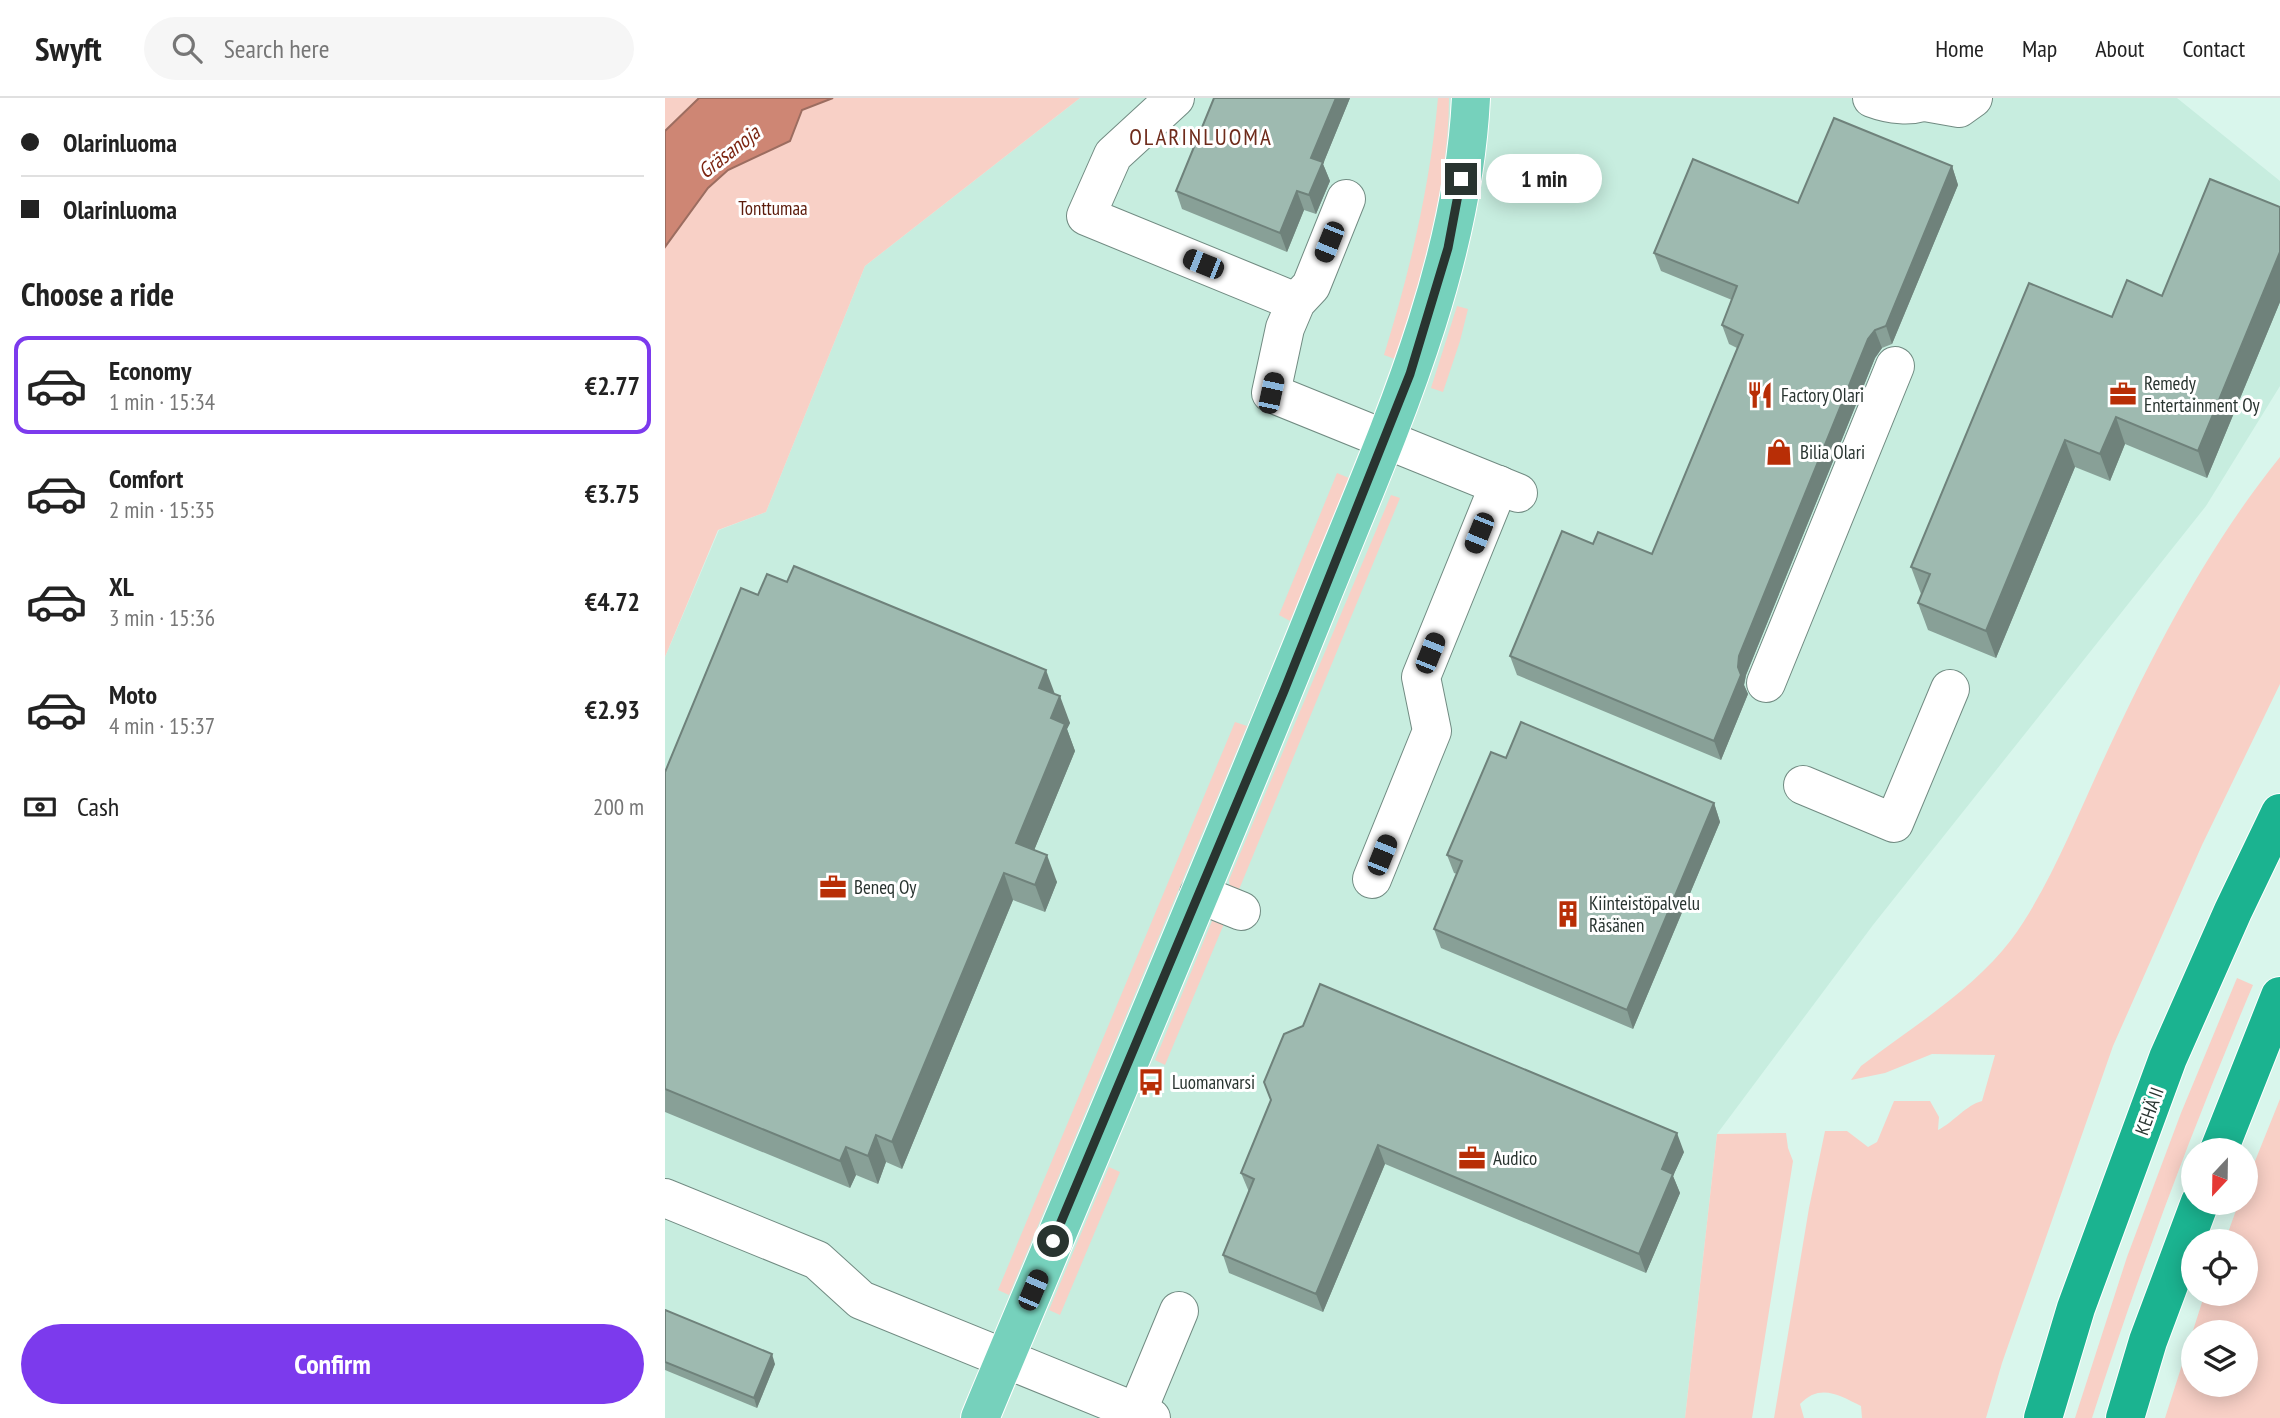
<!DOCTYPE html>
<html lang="en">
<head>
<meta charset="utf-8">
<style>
  :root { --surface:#fff; --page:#f6f6f6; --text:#222; --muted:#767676; --line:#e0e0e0; --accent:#7c3aed }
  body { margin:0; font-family:"PT Sans Narrow",sans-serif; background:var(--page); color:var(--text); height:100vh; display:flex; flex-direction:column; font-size:26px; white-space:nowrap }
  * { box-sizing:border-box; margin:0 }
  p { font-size:23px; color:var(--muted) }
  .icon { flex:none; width:38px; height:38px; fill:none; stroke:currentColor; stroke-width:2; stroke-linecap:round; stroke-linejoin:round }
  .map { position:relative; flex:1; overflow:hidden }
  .side { display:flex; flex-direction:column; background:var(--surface); width:665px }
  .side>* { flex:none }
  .guide { display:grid; align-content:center; height:154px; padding:0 21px; background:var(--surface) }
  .needle { width:46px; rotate:202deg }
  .buttons { position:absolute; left:1516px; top:1040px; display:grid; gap:14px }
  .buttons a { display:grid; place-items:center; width:77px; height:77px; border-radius:50%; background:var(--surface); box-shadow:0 4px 18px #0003; font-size:35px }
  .end { position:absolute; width:32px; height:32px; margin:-16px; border:9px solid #293430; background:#fff; box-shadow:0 0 0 4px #fff }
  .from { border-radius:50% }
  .bubble { position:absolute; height:49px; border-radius:24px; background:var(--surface); box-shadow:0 4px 18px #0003; font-size:23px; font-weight:600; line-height:49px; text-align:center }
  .car { position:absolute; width:21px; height:42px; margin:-21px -10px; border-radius:9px; box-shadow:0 0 5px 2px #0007; background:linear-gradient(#222 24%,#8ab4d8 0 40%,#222 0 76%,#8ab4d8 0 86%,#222 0) }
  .guide b { display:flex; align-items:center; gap:24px; height:66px; font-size:26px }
  .guide b+b { border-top:2px solid var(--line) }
  .guide i { width:18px; height:18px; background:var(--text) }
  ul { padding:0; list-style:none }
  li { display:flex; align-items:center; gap:21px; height:98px; margin:0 14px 10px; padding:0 7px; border:4px solid transparent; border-radius:14px }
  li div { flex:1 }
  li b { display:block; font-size:26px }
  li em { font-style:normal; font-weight:600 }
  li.on { border-color:var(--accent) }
  li>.icon { width:63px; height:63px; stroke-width:1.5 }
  h2 { padding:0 21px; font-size:32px; line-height:84px }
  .pay { display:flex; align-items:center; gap:18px; height:77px; padding:0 21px; font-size:26px }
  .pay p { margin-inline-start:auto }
  .primary-button { display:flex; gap:14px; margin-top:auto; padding:14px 21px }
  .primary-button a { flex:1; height:80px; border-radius:42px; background:var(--accent); color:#fff; font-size:28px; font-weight:600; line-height:80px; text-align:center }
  header { display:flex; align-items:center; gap:42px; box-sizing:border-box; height:98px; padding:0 35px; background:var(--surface); border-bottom:2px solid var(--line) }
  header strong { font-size:33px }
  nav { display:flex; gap:38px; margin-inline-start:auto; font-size:24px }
  .search { width:490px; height:63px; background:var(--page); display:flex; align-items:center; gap:18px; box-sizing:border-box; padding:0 24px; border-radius:38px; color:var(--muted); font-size:26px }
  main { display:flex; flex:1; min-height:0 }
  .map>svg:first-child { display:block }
</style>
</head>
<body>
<header>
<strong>Swyft</strong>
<div class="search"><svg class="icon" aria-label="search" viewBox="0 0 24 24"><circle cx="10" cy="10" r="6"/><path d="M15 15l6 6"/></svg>Search here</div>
<nav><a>Home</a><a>Map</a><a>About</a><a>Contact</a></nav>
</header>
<main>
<section class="side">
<div class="guide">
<b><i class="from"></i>Olarinluoma</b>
<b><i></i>Olarinluoma</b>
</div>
<h2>Choose a ride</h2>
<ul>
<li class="on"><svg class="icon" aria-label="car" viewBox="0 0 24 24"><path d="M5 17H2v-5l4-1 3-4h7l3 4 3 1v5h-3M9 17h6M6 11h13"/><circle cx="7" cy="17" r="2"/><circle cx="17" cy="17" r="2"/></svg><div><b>Economy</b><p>1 min · 15:34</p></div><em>€2.77</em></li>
<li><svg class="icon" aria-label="car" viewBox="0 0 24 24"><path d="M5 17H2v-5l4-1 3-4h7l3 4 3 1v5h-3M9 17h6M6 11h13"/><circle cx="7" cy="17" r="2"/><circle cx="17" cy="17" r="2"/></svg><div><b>Comfort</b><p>2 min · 15:35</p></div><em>€3.75</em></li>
<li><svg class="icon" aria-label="car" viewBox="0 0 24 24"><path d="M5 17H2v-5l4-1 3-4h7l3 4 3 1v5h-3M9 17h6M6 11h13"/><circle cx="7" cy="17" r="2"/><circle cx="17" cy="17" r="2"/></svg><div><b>XL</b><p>3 min · 15:36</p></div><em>€4.72</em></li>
<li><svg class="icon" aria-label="car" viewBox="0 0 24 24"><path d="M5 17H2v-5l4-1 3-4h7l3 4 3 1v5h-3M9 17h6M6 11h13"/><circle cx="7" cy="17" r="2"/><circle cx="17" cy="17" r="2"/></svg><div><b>Moto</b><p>4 min · 15:37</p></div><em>€2.93</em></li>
</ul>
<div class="pay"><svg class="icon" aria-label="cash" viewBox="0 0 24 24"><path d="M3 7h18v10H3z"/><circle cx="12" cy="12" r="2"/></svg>Cash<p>200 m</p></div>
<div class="primary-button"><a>Confirm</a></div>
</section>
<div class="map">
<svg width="1615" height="1320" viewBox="0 0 1615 1320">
  <rect width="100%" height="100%" fill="#d9f6ec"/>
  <polygon fill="#c7eddf" points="415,0 1512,0 1615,83 1615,288 1541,408 1208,827 1052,1036 1020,1320 0,1320 0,559 54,432 101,414 200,168"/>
  <g fill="#f8d0c6" fill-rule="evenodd">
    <polygon points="0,0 415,0 200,168 101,414 53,432 0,559"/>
    <path d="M773 0H784C784 86 756 179 730 261L719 257C745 173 765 88 773 0Z"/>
    <polygon points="792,208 803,211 795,243 778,294 766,290"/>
    <path d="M1615 359V586L1537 747 1448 948 1337 1265 1321 1320H1197L1196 1308C1174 1297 1155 1285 1135 1306L1139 1320H1109L1144 1110 1160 1033H1182L1203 1049 1212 1044 1229 1003H1265L1274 1019 1273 1032C1289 1024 1301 1007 1317 1003L1330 957 1267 956 1220 975 1186 982 1196 968C1246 930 1308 892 1346 842 1383 792 1410 723 1436 667 1486 559 1540 452 1615 359Z"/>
    <polygon points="672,375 684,380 625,523 614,517"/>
    <polygon points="726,397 735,400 573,794 565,791 564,782"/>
    <polygon points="570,624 582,628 344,1197 333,1192"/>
    <polygon points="552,819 561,821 500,967 490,962 547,823"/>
    <path d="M1572 880 1588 887C1528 1029 1474 1173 1427 1320H1410L1462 1159 1516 1015Z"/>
    <path d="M1615 1001V1320H1500L1540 1195H1580V1143H1560L1574 1104H1580V1088ZM1528 1234H1580V1286H1528Z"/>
    <polygon points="1121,1035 1123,1050 1128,1063 1087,1320 1020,1320 1052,1036"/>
    <polygon points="444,1069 455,1074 395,1217 384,1212"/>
  </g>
  <polygon fill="#ce8674" stroke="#9c6d60" stroke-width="2" points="34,0 168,0 137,12 125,43 63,72 43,90 0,149 0,33"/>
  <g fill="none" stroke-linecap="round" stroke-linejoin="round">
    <defs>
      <g id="minor">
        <polyline points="510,0 448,57 421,118 631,204"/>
        <path d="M1207 0C1223 6 1249 11 1265 0"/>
        <polyline points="1260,4 1294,10 1308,0"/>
        <polyline points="681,101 646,188 631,204 620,230 606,295 853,395"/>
        <polyline points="1101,585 1230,268"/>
        <polyline points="1138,687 1229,725 1285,591"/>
        <polyline points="707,781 767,633 756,579 834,387"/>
        <polyline points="534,796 576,813"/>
        <polyline points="0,1100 152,1162 196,1202 486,1320"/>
        <polyline points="472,1314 514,1213"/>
      </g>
      <path id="major" d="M315 1320C426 1054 540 788 648 520 714 354 797 182 806 0"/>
      <g id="highway">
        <polyline points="1554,1052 1615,898"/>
        <polyline points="1378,1320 1411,1210 1503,960 1568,813 1615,715"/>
        <polyline points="1460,1320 1483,1243 1535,1104"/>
      </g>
    </defs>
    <use href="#minor" stroke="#718b82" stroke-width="40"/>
    <use href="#major" stroke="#fff" stroke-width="40"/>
    <use href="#highway" stroke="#fff" stroke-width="40"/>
    <use href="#minor" stroke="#fff" stroke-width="38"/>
    <use href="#major" stroke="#76d1bc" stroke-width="38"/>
    <use href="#highway" stroke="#1bb390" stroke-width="38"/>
  </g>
  <g fill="#88a097">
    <polygon points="549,0 685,0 658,66 665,83 651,116 639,112 622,154 517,111 511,93"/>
    <polygon points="1287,68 1293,87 1227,246 1217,250 1210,260 1081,577 1079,587 1083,596 1056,662 852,577 845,558 928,446 987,456 1072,250 1064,246 1057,227 1067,202 996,173 989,155 1133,105"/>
    <polygon points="1615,109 1615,204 1542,380 1460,346 1445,383 1410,369 1331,560 1263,532 1253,505 1257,496 1256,496 1246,469 1447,219 1497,198"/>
    <polygon points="93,497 389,596 405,625 402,631 410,653 369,752 392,784 380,814 348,802 237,1071 221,1064 213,1086 191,1077 185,1090 0,1014 0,674"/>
    <polygon points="841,660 1049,705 1055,724 968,931 776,850 769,831 792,776 789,775 782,757"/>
    <polygon points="599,984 1019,1054 1008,1078 1015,1095 981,1175 720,1066 658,1214 564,1175 558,1157 584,1094 576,1075 606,1003"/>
    <polygon points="0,1212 110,1266 92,1310 0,1272"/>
  </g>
  <g fill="#6f827b">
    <polygon points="671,0 685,0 658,66 665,83 651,116 644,97 646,60"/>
    <polygon points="1287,68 1293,87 1227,246 1221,228"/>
    <polygon points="632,93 639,112 622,154 615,135"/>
    <polygon points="1615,154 1615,204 1542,380 1533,353"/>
    <polygon points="1210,232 1217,250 1210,260 1081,577 1079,587 1083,596 1056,662 1049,643 1073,569 1074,558 1203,241"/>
    <polygon points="1451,319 1460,346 1445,383 1435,356"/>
    <polygon points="1400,342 1410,369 1331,560 1321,533"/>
    <polygon points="381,572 391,599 374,590"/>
    <polygon points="395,598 405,625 402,631 410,653 361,772 351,745 386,620"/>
    <polygon points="1049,705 1055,724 968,931 962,912"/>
    <polygon points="382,757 392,784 380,814 370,787"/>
    <polygon points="339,775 348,802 237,1071 227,1044"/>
    <polygon points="1012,1035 1019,1054 1008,1078 1015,1095 981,1175 974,1156 997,1071"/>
    <polygon points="211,1037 221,1064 213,1086 203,1058"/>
    <polygon points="713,1047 720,1066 658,1214 651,1196"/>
    <polygon points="181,1049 191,1077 185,1090 175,1063"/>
    <polygon points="107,1256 110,1266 92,1310 89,1300"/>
  </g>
  <g fill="#9ebab0" stroke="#6f827b" stroke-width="2">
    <polygon points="549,0 671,0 646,60 658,64 644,97 632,93 615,135 511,93"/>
    <polygon points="1169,20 1287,68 1221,228 1210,232 1203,241 1074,558 1073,569 1076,577 1049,643 845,558 897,433 928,446 933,434 987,456 1078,237 1057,227 1072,188 989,155 1028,61 1133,105"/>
    <polygon points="1545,81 1615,109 1615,154 1533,353 1451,319 1435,356 1400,342 1321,533 1253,505 1265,476 1246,469 1364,185 1447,219 1462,182 1497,198"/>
    <polygon points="129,468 381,572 374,590 395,598 386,620 400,626 351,745 382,757 370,787 339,775 227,1044 211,1037 203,1058 181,1049 175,1063 0,991 0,674 76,490 93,497 102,476 122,484"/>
    <polygon points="856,624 1049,705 962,912 769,831 797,763 782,757 826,654 841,660"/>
    <polygon points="655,886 1012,1035 997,1071 1008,1076 974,1156 713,1047 651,1196 558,1157 589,1081 576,1075 606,1002 599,984 619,936 638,928"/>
    <polygon points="0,1212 107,1256 89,1300 0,1264"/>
  </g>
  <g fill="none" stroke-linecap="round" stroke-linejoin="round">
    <polyline stroke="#293430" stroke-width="9" points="388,1143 619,593 745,276 783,150 796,81"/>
  </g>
  <defs>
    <symbol id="office-bare" viewBox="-9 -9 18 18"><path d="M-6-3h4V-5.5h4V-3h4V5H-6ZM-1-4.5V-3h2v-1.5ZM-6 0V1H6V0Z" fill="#b82e06" stroke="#fff" stroke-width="2.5" paint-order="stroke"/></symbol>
    <symbol id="restaurant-bare" viewBox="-9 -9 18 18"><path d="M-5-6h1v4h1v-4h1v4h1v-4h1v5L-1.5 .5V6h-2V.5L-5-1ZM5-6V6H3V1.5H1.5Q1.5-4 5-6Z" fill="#b82e06" stroke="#fff" stroke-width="2.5" paint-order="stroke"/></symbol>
    <symbol id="shop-bare" viewBox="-9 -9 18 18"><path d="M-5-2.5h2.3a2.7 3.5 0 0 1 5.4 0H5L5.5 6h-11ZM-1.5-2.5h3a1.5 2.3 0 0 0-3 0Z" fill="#b82e06" stroke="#fff" stroke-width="2.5" paint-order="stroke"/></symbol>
    <symbol id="building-bare" viewBox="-9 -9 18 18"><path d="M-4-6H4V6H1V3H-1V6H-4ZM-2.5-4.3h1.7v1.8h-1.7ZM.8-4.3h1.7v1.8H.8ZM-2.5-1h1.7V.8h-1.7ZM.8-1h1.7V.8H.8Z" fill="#b82e06" stroke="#fff" stroke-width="2.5" paint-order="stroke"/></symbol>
    <symbol id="bus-bare" viewBox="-9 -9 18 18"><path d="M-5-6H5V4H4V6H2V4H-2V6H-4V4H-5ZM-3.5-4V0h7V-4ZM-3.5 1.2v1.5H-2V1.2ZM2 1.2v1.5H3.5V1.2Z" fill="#b82e06" stroke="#fff" stroke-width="2.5" paint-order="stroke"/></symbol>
  </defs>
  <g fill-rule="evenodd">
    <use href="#office-bare" x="1439" y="277" width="38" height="38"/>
    <use href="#restaurant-bare" x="1076" y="278" width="38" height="38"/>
    <use href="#shop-bare" x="1095" y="335" width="38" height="38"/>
    <use href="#office-bare" x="149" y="770" width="38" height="38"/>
    <use href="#building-bare" x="884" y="797" width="38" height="38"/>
    <use href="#bus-bare" x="467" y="965" width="38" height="38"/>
    <use href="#office-bare" x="788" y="1041" width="38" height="38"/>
  </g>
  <g text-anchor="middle" stroke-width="6" stroke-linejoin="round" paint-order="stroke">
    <g font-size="19" fill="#5c1b0b" stroke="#fff">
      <text x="108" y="117">Tonttumaa</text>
    </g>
    <g font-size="19" fill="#293430" stroke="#fff" text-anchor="start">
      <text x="1479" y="292">Remedy<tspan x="1479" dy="22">Entertainment Oy</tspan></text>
      <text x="1116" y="304">Factory Olari</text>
      <text x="1135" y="361">Bilia Olari</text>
      <text x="189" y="796">Beneq Oy</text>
      <text x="924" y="812">Kiinteistöpalvelu<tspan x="924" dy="22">Räsänen</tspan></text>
      <text x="507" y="991">Luomanvarsi</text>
      <text x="828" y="1067">Audico</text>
    </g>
    <g font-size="19" fill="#293430" stroke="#fff">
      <text transform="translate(1484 1013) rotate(-70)" y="7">KEHÄ II</text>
    </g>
    <g font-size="21" font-style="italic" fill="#7c2612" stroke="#fff">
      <text transform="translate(64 54) rotate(-38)" y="7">Gräsanoja</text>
    </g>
    <g font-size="23" letter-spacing="2" fill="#6e2b1b" stroke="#fff">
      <text x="536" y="47">OLARINLUOMA</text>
    </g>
  </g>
</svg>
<div class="buttons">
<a><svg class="needle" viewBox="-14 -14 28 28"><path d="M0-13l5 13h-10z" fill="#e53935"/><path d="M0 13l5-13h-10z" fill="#767676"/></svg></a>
<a><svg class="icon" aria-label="locate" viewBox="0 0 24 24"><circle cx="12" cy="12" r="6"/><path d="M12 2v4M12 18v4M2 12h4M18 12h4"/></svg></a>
<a><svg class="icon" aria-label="layers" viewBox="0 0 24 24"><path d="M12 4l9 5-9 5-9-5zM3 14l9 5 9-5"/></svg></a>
</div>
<i class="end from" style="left:388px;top:1143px"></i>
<i class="end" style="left:796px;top:81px"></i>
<div class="bubble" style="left:821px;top:56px;width:116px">1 min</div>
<i class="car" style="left:664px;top:144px;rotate:202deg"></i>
<i class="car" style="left:538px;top:166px;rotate:292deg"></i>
<i class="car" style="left:606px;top:295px;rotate:12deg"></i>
<i class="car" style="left:814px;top:435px;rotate:202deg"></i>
<i class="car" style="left:765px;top:555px;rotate:22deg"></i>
<i class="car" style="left:717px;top:757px;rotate:22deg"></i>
<i class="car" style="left:368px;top:1192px;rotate:23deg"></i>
</div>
</main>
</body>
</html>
